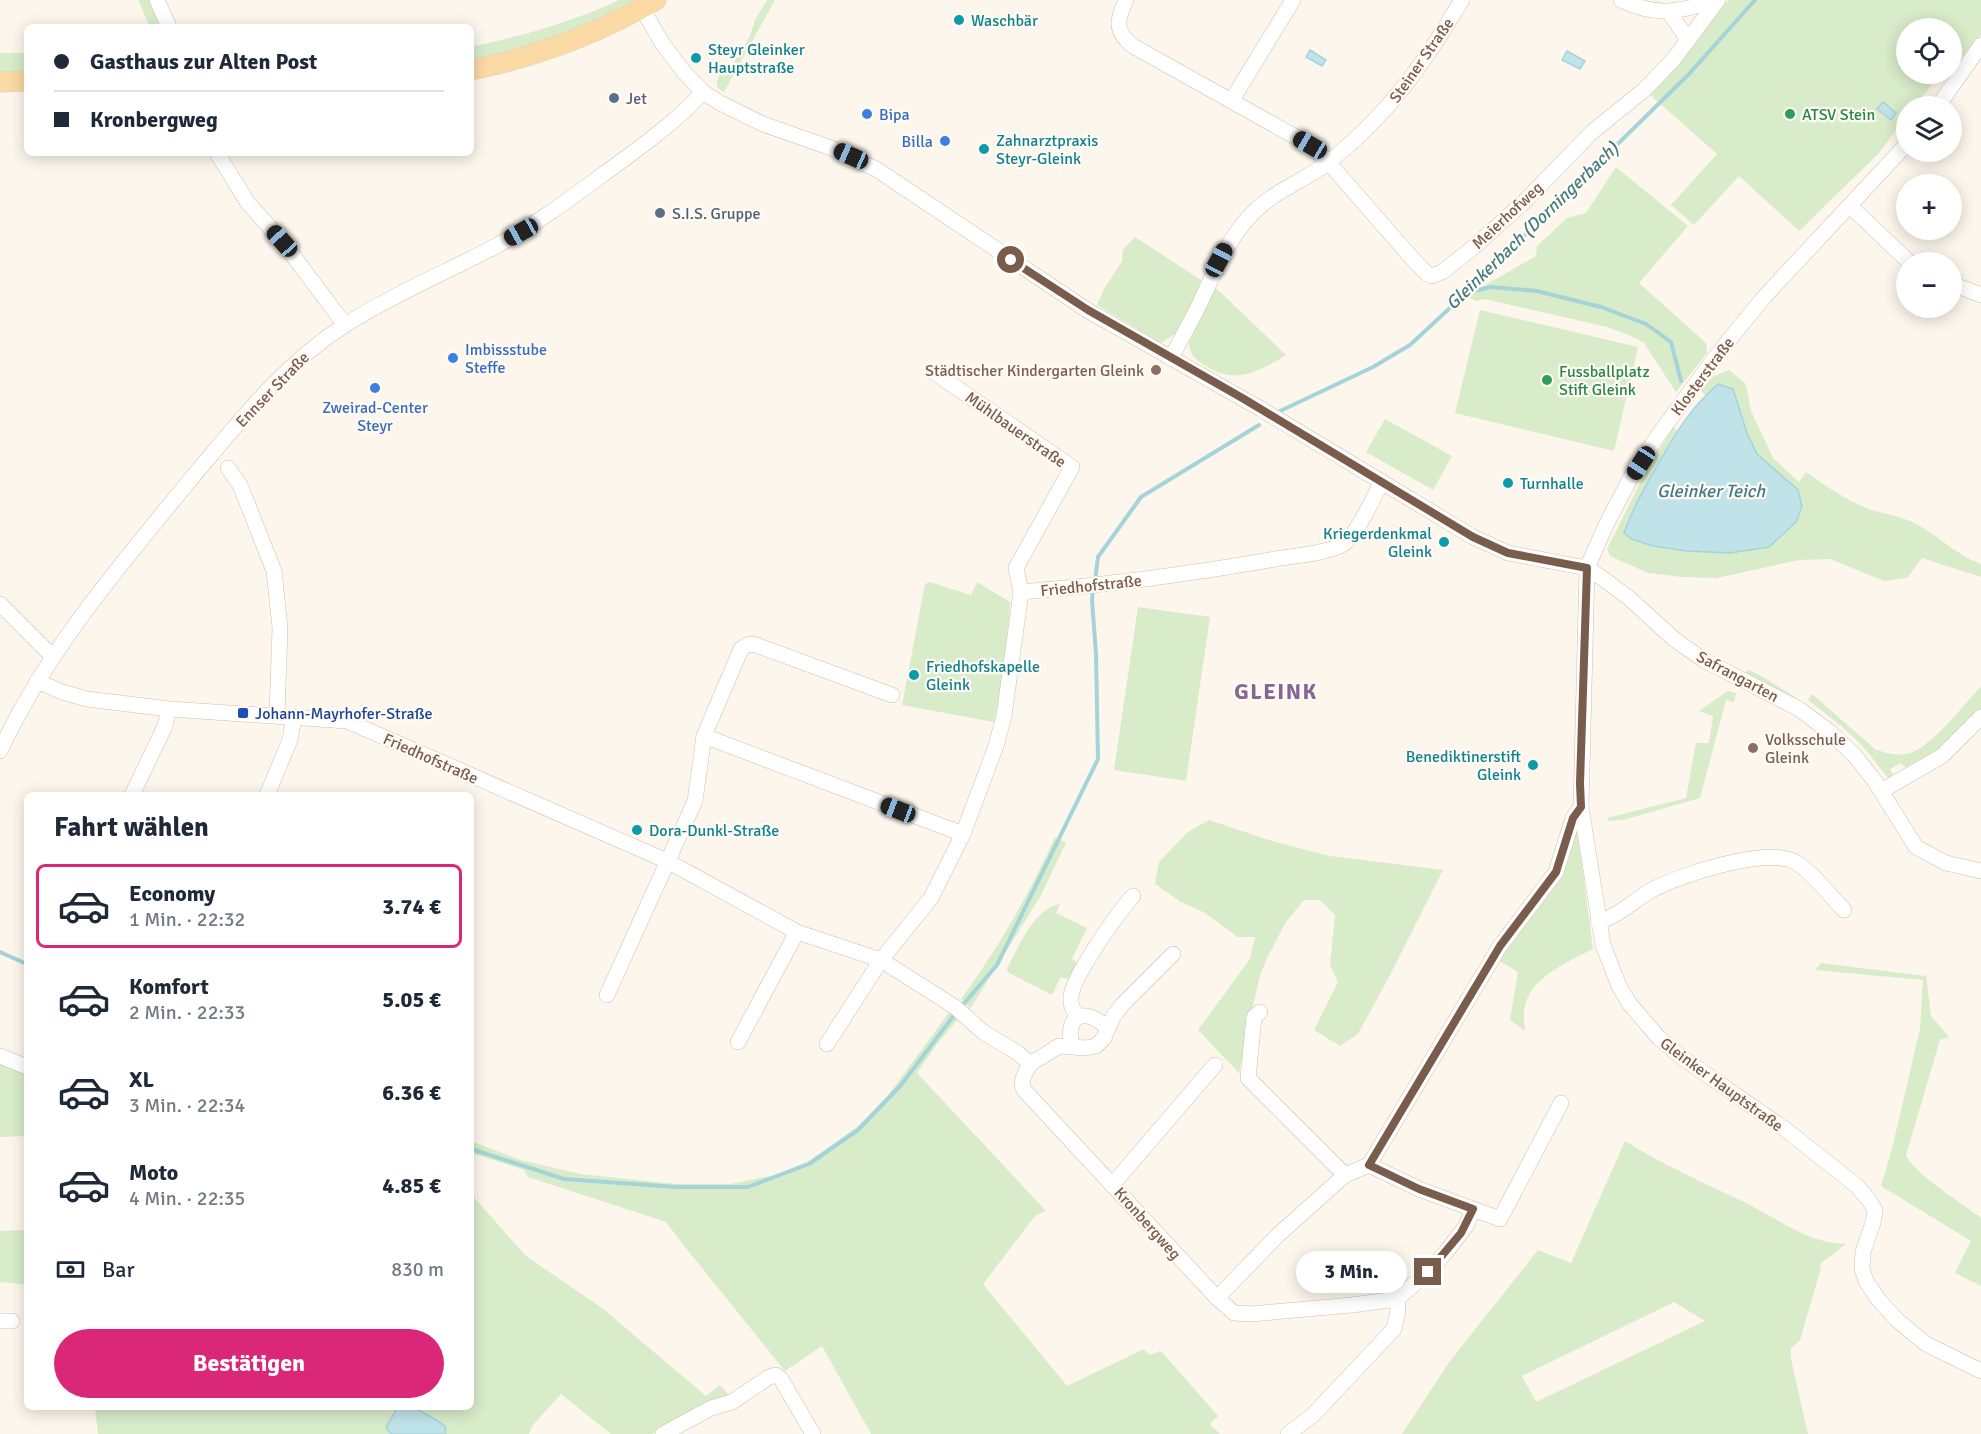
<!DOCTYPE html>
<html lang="de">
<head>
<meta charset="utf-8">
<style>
  :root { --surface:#fff; --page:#f6f6f7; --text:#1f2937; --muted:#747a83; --line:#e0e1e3; --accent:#db2777 }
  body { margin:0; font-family:Signika,sans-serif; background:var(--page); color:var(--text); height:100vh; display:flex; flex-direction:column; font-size:22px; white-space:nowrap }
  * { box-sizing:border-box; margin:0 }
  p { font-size:20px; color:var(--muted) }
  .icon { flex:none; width:33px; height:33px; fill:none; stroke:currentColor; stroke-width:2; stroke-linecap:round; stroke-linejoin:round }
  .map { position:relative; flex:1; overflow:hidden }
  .details { position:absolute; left:24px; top:792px; width:450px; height:618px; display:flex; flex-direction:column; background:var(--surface); border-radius:9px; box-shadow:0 3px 15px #0003 }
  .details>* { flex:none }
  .banner { position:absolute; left:24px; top:24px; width:450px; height:132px; border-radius:9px; box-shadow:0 3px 15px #0003; display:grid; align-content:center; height:132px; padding:0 30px; background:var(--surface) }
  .tools { position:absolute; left:1896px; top:18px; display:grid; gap:12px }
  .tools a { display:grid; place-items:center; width:66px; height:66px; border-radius:50%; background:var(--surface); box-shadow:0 3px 15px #0003; font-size:30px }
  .end { position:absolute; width:27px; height:27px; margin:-14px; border:8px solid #7a5c4d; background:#fff; box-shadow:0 0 0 3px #fff }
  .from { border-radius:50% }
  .bubble { position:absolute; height:42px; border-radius:21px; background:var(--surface); box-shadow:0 3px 15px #0003; font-size:20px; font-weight:800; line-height:42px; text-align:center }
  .car { position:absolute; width:18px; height:36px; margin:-18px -9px; border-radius:8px; box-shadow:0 0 4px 2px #0007; background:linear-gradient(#222 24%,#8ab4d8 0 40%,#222 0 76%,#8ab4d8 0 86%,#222 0) }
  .banner b { display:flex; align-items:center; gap:21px; height:57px; font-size:22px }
  .banner b+b { border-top:2px solid var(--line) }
  .banner i { width:15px; height:15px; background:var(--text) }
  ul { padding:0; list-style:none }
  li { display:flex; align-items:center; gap:18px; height:84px; margin:0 12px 9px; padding:0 18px; border:3px solid transparent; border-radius:9px }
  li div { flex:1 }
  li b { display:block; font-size:22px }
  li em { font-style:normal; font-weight:800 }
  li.current { border-color:var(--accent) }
  li>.icon { width:54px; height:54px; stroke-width:1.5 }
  h2 { padding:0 30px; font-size:27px; line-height:72px }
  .pay { display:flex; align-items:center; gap:15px; height:66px; padding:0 30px; font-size:22px }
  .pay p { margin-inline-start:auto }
  .button { display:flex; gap:12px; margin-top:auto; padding:12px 30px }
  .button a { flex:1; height:69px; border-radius:36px; background:var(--accent); color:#fff; font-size:24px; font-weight:800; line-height:69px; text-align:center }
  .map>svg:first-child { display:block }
</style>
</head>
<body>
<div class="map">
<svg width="1981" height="1434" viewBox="0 0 1981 1434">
  <rect width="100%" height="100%" fill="#fdf6ec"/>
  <g fill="#d8ecc9" fill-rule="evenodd">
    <polygon points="138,0 152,0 163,27 150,27"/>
    <path d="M619 0H635L577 29 511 52 471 62V47C522 36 572 22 619 0Z"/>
    <path d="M767 0H775L724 92C714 88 716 82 720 74L724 75 735 61 750 36 755 20Z"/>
    <polygon points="1730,0 1981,0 1981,35 1966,58 1957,52 1952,59 1952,28 1906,28 1906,74 1940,74 1915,106 1906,106 1906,117 1879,153 1799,231 1739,176 1694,225 1671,205 1717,154 1648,93 1723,5"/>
    <rect x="0" y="53" width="27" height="20"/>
    <polygon points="1616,167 1688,226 1639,283 1706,343 1707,353 1676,392 1644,343 1627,334 1607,327 1485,299 1476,301 1466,296 1536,256 1537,246 1567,218 1586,213"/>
    <polygon points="1135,237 1201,280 1199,293 1177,333 1161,343 1097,305 1104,289 1122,261 1123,250"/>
    <path d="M1214 286 1286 355C1258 373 1234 385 1204 365 1194 359 1190 354 1189 343Z"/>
    <polygon points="1480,310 1638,347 1614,451 1455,413"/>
    <path d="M1729 370 1746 384 1751 411 1773 458 1799 482 1806 472C1824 485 1845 499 1866 508 1881 514 1899 515 1914 523 1938 535 1956 555 1981 564V577L1922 558 1907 578 1884 581 1830 559 1799 560 1717 578 1682 577 1648 573 1610 556 1607 549 1641 481 1673 427 1677 430 1632 512 1624 532C1647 553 1699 551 1729 553L1798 490 1757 454 1747 433 1733 389 1718 384 1705 395 1700 390 1714 376Z"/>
    <polygon points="1385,419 1452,456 1433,490 1366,452"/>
    <polygon points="930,582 971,595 977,582 1010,602 1006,662 994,722 902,705 925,584"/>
    <polygon points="1138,607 1210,617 1186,781 1114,770"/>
    <path d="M1748 670C1760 674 1770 682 1781 688 1819 712 1853 738 1879 773L1880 778 1744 674Z"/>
    <path d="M1981 686V709L1968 725 1951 741 1909 770 1901 763 1890 769 1893 775 1892 778 1889 779 1861 744 1840 725 1808 700 1812 694 1875 749C1887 754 1904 758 1917 750 1937 739 1965 704 1981 686Z"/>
    <polygon points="1728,691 1736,693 1734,702 1726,700 1700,798 1623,820 1608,821 1607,818 1686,798 1696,743 1709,743 1713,716 1699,711"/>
    <polygon points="1209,820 1275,842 1330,856 1443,870 1389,977 1358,1034 1340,1046 1314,1030 1338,982 1330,965 1335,915 1320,900 1304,900 1286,922 1267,958 1260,976 1247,1031 1239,1073 1198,1030 1250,959 1255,937 1238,937 1205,913 1181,902 1155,884 1159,862 1188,832"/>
    <path d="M1578 823V836L1593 949C1570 961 1535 975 1526 1002 1523 1011 1524 1021 1525 1031L1510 1020 1518 972 1498 960Z"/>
    <path d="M1055 837 1066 843 1040 897 970 1009 961 999C998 949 1029 894 1055 837Z"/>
    <path d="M1060 904 1056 913 1087 928 1072 959 1079 964 1070 980 1061 977 1052 995 1009 973 1007 969C1018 948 1035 907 1060 904Z"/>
    <path d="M1821 963 1926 976 1931 1016 1949 1037 1940 1040 1906 1155C1912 1172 1964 1205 1981 1218V1286L1955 1273 1971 1241 1881 1186 1892 1149 1920 1029 1923 980 1815 970Z"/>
    <polygon points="950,1011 959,1018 937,1044 917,1073 1046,1211 1035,1216 983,1284 1067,1386 1144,1349 1149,1355 1161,1351 1218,1416 1210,1424 1220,1434 871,1434 822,1346 785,1371 685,1247 666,1222 528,1177 524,1170 471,1153 471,1141 520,1160 581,1174 675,1184 731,1184 775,1175 809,1161 857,1127 886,1098"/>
    <polygon points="0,1063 27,1075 27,1136 0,1137"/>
    <path d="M1625 1141C1664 1165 1706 1184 1748 1204 1779 1220 1810 1244 1846 1244L1820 1264 1821 1268 1800 1340 1791 1348V1359L1808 1434H1402L1450 1361 1538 1250 1571 1263ZM1674 1302 1705 1321 1536 1402 1522 1376Z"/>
    <polygon points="471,1194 526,1256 602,1308 706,1396 720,1385 730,1396 670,1427 651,1434 611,1434 561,1394 532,1426 529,1434 446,1434 445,1426 425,1413 411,1407 471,1407"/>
    <polygon points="27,1230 27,1285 0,1282 0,1231"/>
    <polygon points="95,1407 399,1407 389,1432 392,1434 98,1434"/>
  </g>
  <g fill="#bfe3e8" stroke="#a5d3da" stroke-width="1.5">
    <polygon points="1310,50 1326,60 1322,66 1306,57"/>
    <polygon points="1567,51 1585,61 1580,69 1562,60"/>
    <polygon points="1883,102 1896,113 1891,120 1877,109"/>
    <path d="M1718 384 1733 389 1747 433 1757 454 1798 490 1802 506 1796 522 1769 547 1729 553 1687 551 1653 546 1632 539 1624 533C1632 510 1643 490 1655 470 1673 437 1690 408 1718 384Z"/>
    <path d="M398 1407C417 1406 430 1416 445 1426L446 1434H392L389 1432 386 1427Z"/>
  </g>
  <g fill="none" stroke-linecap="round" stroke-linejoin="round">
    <g stroke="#a5d3da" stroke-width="4">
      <polyline points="1466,293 1491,287 1537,291 1601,307 1646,324 1671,342 1681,381"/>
      <polyline points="1278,412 1373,367 1410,345 1465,294 1689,74 1755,0"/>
      <polyline points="1095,581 1098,557 1141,497 1259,425"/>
      <polyline points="0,952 27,964"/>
      <polyline points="960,1008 997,965 1098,759 1096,654 1092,600 1093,588"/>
      <polyline points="471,1149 564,1179 676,1187 748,1187 809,1164 858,1130 901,1085 955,1014"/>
    </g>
    <defs>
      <g id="minor">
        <polyline points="157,0 169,27"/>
        <path d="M1126 0C1117 20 1114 31 1133 46L1310 145 1328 162 1410 256 1426 273 1431 276 1442 272 1474 247 1525 201 1592 132 1644 90 1673 60 1718 0"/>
        <path d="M1621 0C1656 17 1681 12 1716 0"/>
        <polyline points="642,8 662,43 684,72 703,92 720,103 763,124 831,148 876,169 1087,310 1261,409 1473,537 1508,553 1587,568 1602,578 1629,598 1674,639 1702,659 1799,709 1830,732 1854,755 1874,780 1916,847 1946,863 1981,871"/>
        <polyline points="1669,12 1688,40"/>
        <polyline points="1232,100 1293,0"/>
        <polyline points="1938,106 1981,45"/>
        <polyline points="1906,145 1765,296 1720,351 1659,434 1631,477 1606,525 1587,568 1581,807 1603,945 1619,986 1629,1003 1658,1037 1680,1056 1786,1130 1857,1186 1869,1200 1875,1210 1873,1223 1863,1252 1862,1269 1866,1281 1878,1299 1897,1320 1926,1344 1981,1371"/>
        <polyline points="217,153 248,203 282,241 345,325"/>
        <polyline points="1850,206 1909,262"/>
        <polyline points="1952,284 1981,295"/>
        <path d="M1171 358C1181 339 1192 320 1201 301 1215 271 1226 243 1248 218 1273 190 1302 183 1330 161 1389 114 1423 65 1462 0"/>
        <polyline points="935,373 1072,467 1016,568 1021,592"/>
        <polyline points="228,468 240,485 274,571 280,628 277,715"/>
        <polyline points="0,604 53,657"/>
        <path d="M37 681 62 692 87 699 169 709 347 721 667 861 797 932 881 960 955 1007 983 1032 1018 1053 1030 1064C1026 1072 1019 1081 1024 1090L1217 1298 1278 1235 1345 1175 1369 1165 1500 946 1556 872 1573 818 1581 807"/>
        <polyline points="704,736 963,834"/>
        <path d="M0 751C46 652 117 569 186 485 235 427 281 366 345 325 394 294 447 272 498 245 538 223 575 195 612 168 643 145 677 121 703 92"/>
        <polyline points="1881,791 1942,756 1981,717"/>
        <polyline points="132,795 165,726 169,709"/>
        <polyline points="267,795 290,740 294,717"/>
        <path d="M1598 922C1618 916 1632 902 1650 891 1676 876 1767 846 1795 862 1812 871 1830 896 1844 910"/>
        <polyline points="607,995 695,801 704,736 741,649 747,645 753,644 892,695"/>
        <polyline points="1260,1012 1254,1017 1248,1078 1345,1175"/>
        <path d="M1078 1017C1073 1010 1070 1005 1071 996 1074 974 1118 913 1133 896"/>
        <polyline points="738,1042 797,932"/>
        <path d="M827 1044 881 960 931 898 963 834 996 746 1004 716 1021 592C1106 585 1191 574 1275 559 1293 556 1327 553 1342 545 1356 537 1373 498 1381 484"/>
        <path d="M1073 1046C1067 1032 1071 1010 1091 1017 1097 1019 1103 1024 1108 1028"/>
        <polyline points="0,1056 27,1067"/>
        <polyline points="1030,1064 1059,1046 1086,1048 1096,1046 1104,1038 1113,1017 1122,1005 1173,954"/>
        <polyline points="1369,1165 1419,1189 1500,1219 1561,1103"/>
        <polyline points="1112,1185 1215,1065"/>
        <polyline points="1217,1298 1234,1313 1251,1314 1352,1305 1397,1299 1428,1272 1446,1252 1466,1226 1473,1210"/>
        <polyline points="0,1321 12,1321"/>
        <polyline points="663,1434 711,1408 732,1402 769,1377 776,1375 781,1379 813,1434"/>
        <polyline points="1288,1434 1313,1415 1394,1329 1398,1311 1397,1299"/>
      </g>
      <g id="major">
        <path d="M471 70C536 57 599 33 656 0"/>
        <polyline points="0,82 27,81"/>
      </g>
    </defs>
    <use href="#minor" stroke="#d1beb0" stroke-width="16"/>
    <use href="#major" stroke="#dad1cd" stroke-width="21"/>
    <use href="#minor" stroke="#fff" stroke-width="15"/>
    <use href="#major" stroke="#fbd9a5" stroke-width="20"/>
  </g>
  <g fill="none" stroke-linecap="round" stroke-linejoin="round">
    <polyline stroke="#7a5c4d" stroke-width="8" points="1011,260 1088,310 1244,399 1473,537 1508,553 1587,568 1580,783 1581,807 1573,818 1556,872 1500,946 1369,1165 1419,1189 1473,1209 1461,1233 1428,1272"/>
  </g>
  <g fill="#0f9aa8" stroke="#fffaf3" stroke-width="2">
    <circle cx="959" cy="20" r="6"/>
    <circle cx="696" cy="58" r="6"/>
    <circle cx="984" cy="149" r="6"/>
    <circle cx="1508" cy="483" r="6"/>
    <circle cx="1444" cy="542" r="6"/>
    <circle cx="914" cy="675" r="6"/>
    <circle cx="1533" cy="765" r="6"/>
    <circle cx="637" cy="830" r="6"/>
  </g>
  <g fill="#5c6f8a" stroke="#fffaf3" stroke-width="2">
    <circle cx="614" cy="98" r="6"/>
    <circle cx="660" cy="213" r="6"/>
  </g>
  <g fill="#3f7fe0" stroke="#fffaf3" stroke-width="2">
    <circle cx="867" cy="114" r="6"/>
    <circle cx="945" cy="141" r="6"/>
    <circle cx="453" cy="358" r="6"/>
    <circle cx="375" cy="388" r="6"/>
  </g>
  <g fill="#2e9e5b" stroke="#fffaf3" stroke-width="2">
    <circle cx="1790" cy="114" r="6"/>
    <circle cx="1547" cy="380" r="6"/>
  </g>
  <g fill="#8d6e63" stroke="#fffaf3" stroke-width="2">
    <circle cx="1156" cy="370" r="6"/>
    <circle cx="1753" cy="748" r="6"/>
  </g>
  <rect fill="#1a4fb4" stroke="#fffaf3" stroke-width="2" x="237" y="707" width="12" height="12" rx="3"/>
  <g text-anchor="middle" stroke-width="4.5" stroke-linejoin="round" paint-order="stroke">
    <g font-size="16" fill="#0d838f" stroke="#fffaf3" text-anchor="start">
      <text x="971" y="26">Waschbär</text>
      <text x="708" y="55">Steyr Gleinker<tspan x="708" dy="18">Hauptstraße</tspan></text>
      <text x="996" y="146">Zahnarztpraxis<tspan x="996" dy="18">Steyr-Gleink</tspan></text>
      <text x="1520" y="489">Turnhalle</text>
      <text x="1432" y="539" text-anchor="end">Kriegerdenkmal<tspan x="1432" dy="18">Gleink</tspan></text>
      <text x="926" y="672">Friedhofskapelle<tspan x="926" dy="18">Gleink</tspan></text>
      <text x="1521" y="762" text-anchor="end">Benediktinerstift<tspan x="1521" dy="18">Gleink</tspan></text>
      <text x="649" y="836">Dora-Dunkl-Straße</text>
    </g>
    <g font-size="16" fill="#7a5c4d" stroke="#fffaf3">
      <text transform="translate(1421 60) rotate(-55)" y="6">Steiner Straße</text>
      <text transform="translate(1507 215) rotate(-43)" y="6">Meierhofweg</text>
      <text transform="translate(1702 376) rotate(-53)" y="6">Klosterstraße</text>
      <text transform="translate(272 389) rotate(-46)" y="6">Ennser Straße</text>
      <text transform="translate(1016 429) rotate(35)" y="6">Mühlbauerstraße</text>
      <text transform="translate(1091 585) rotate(-6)" y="6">Friedhofstraße</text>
      <text transform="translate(1738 676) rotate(28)" y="6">Safrangarten</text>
      <text transform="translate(431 758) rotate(24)" y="6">Friedhofstraße</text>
      <text transform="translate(1722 1084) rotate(36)" y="6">Gleinker Hauptstraße</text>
      <text transform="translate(1148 1223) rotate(48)" y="6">Kronbergweg</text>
    </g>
    <g font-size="16" fill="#4e5e75" stroke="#fffaf3" text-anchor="start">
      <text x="626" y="104">Jet</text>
      <text x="672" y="219">S.I.S. Gruppe</text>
    </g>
    <g font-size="16" fill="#366cbe" stroke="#fffaf3" text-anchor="start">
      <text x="879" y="120">Bipa</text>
      <text x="933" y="147" text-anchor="end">Billa</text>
      <text x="465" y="355">Imbissstube<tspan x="465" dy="18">Steffe</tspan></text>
      <text x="375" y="413" text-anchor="middle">Zweirad-Center<tspan x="375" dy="18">Steyr</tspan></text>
    </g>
    <g font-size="16" fill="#27864d" stroke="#fffaf3" text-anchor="start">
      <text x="1802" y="120">ATSV Stein</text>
      <text x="1559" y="377">Fussballplatz<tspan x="1559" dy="18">Stift Gleink</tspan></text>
    </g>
    <g font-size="16" fill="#785e54" stroke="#fffaf3" text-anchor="end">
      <text x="1144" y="376">Städtischer Kindergarten Gleink</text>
      <text x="1765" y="745" text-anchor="start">Volksschule<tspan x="1765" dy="18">Gleink</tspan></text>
    </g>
    <g font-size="16" fill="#164399" stroke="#fffaf3" text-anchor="start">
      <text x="255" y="719">Johann-Mayrhofer-Straße</text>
    </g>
    <g font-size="18" font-style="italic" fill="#437c86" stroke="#fffaf3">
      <text transform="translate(1532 226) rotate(-44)" y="6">Gleinkerbach (Dorningerbach)</text>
      <text x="1711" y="497">Gleinker Teich</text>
    </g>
    <g font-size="22" font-weight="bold" letter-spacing="1.5" fill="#846695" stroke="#fffaf3">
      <text x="1276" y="699">GLEINK</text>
    </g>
  </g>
</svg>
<div class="tools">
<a><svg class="icon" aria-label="locate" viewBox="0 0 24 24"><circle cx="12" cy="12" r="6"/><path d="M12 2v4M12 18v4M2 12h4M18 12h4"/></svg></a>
<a><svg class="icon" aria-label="layers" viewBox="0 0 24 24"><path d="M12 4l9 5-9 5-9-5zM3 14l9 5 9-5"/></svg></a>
<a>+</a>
<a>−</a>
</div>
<i class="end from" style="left:1011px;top:260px"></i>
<i class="end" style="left:1428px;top:1272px"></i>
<div class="bubble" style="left:1296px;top:1251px;width:111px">3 Min.</div>
<i class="car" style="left:1310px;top:145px;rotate:300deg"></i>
<i class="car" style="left:851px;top:156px;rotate:294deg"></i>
<i class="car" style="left:521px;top:232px;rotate:241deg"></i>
<i class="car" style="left:282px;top:241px;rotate:318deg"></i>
<i class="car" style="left:1219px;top:260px;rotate:28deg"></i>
<i class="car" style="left:1641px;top:463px;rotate:213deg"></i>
<i class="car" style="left:898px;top:810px;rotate:291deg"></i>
<div class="banner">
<b><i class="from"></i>Gasthaus zur Alten Post</b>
<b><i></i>Kronbergweg</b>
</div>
<section class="details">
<h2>Fahrt wählen</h2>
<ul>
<li class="current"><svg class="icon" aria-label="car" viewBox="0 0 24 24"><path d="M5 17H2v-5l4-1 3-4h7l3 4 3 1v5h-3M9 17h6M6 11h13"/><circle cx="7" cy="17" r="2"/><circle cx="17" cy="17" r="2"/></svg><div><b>Economy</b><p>1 Min. · 22:32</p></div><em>3.74 €</em></li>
<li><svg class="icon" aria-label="car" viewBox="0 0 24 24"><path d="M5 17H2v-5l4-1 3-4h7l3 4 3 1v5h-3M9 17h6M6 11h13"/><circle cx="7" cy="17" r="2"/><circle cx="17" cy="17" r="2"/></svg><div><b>Komfort</b><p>2 Min. · 22:33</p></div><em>5.05 €</em></li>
<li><svg class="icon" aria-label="car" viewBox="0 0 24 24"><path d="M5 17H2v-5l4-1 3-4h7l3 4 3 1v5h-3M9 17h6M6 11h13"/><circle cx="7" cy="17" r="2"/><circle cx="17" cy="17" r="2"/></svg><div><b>XL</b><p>3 Min. · 22:34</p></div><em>6.36 €</em></li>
<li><svg class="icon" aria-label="car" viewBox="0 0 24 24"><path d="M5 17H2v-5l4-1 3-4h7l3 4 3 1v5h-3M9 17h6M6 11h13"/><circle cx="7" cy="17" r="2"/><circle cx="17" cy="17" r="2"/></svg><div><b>Moto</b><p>4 Min. · 22:35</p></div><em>4.85 €</em></li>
</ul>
<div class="pay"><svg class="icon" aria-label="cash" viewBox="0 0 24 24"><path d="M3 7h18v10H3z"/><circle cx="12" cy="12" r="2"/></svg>Bar<p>830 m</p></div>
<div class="button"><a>Bestätigen</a></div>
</section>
</div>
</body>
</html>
